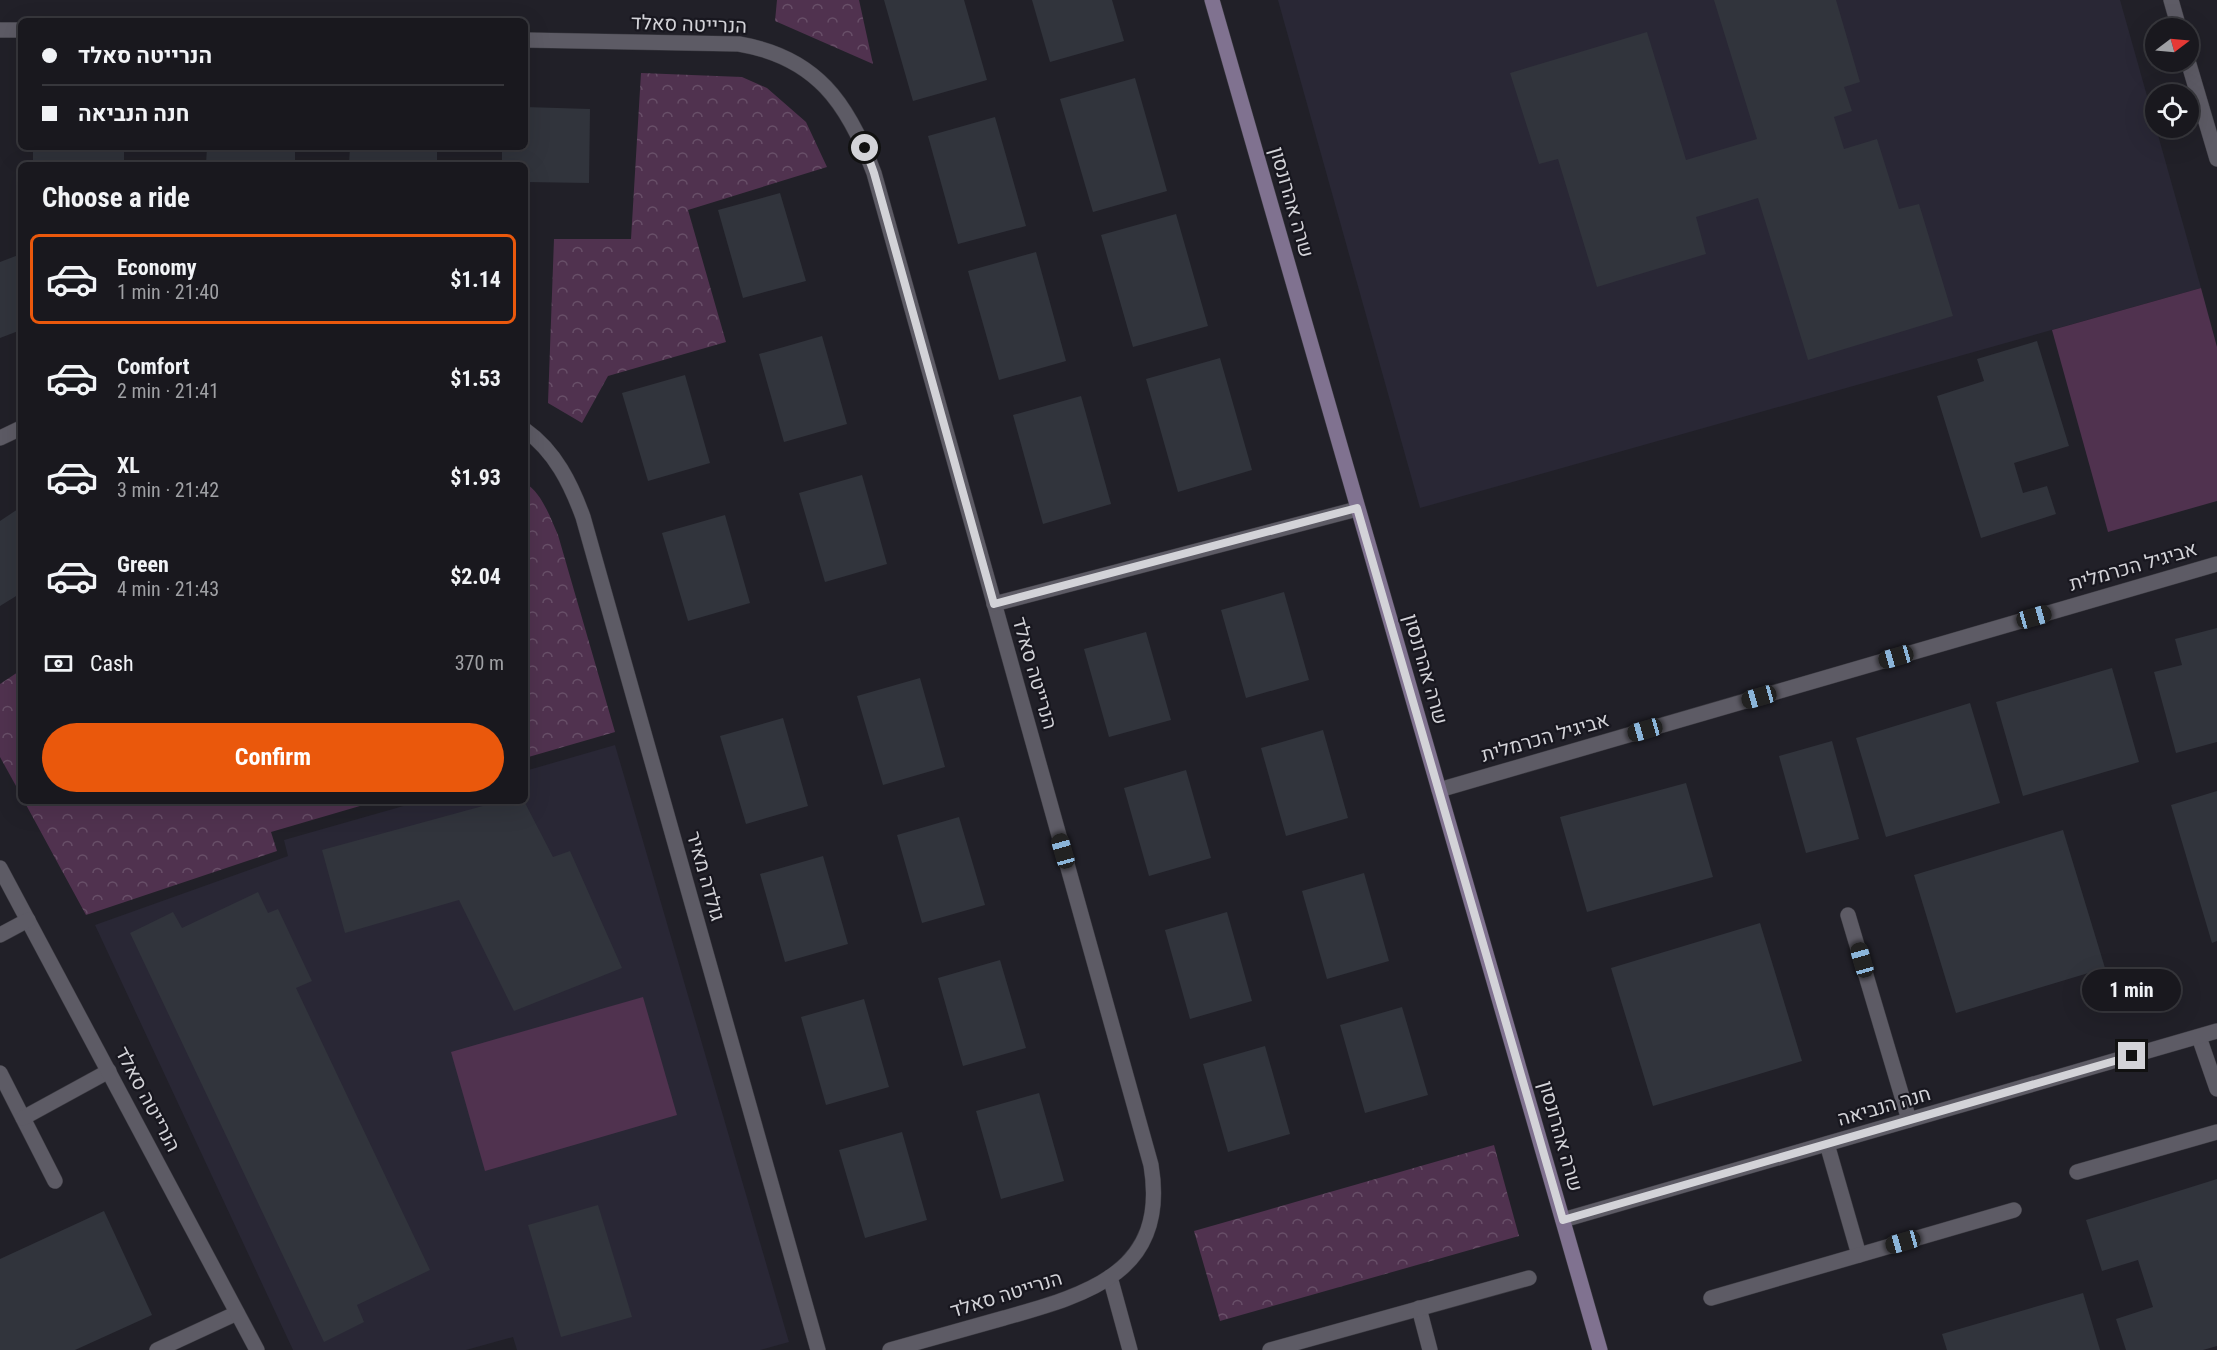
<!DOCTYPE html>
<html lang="en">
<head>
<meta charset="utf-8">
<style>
  :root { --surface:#19181e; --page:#222127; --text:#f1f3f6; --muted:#9fa0a4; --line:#37373c; --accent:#ea580c }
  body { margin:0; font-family:"Roboto Condensed",Heebo,sans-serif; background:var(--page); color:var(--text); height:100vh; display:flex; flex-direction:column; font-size:22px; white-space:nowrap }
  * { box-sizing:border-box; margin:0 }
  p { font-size:20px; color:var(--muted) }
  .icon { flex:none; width:33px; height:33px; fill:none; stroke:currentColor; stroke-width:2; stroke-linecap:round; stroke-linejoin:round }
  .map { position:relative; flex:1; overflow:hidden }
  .sheet { position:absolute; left:18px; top:162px; width:510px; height:642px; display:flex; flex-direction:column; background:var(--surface); border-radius:9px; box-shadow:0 6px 24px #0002,0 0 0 2px var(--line) }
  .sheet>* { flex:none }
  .top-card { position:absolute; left:18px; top:18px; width:510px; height:132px; border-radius:9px; box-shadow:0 6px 24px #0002,0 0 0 2px var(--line); display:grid; align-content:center; height:132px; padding:0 24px; background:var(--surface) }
  .needle { width:39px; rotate:74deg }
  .tools { position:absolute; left:2145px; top:18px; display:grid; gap:12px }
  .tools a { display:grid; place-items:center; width:54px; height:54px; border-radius:50%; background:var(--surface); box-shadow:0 6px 24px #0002,0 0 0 2px var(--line); font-size:30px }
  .end { position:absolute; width:27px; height:27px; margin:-14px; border:8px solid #d3d3d8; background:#111; box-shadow:0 0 0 3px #111 }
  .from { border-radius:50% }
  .bubble { position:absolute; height:42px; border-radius:21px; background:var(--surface); box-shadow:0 6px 24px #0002,0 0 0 2px var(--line); font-size:20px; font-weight:700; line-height:42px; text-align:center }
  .car { position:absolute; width:18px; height:36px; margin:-18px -9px; border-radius:8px; box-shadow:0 0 4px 2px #0007; background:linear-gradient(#222 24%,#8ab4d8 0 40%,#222 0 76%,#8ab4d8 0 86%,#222 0) }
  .top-card b { display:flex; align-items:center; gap:21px; height:57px; font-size:22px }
  .top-card b+b { border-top:2px solid var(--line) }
  .top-card i { width:15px; height:15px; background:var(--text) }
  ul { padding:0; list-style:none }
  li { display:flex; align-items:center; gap:18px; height:90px; margin:0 12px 9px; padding:0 12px; border:3px solid transparent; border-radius:9px }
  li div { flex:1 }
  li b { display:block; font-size:22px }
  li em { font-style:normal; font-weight:700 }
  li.current { border-color:var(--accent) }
  li>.icon { width:54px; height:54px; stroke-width:1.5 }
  h2 { padding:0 24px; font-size:27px; line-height:72px }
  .pay { display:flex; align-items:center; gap:15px; height:66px; padding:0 24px; font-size:22px }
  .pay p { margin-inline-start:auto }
  .button { display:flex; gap:12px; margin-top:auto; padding:12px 24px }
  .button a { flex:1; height:69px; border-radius:36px; background:var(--accent); color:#fff; font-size:24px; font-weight:700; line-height:69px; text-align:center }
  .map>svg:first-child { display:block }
</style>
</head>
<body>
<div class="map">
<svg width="2217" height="1350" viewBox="0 0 2217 1350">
  <defs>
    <pattern id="park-crowns" width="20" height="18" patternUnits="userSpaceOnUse" patternTransform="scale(1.5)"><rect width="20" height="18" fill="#50324f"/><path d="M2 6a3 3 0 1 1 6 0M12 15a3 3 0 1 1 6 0" fill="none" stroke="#684f68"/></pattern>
  </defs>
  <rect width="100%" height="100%" fill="#212028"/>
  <g fill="#292735">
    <polygon points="1278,0 2120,0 2201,288 1420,508"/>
    <polygon points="615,745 789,1342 760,1350 517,1350 513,1337 466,1350 293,1350 95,925 288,856 284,840 421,801 525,801 525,771"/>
  </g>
  <g fill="#50324f">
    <polygon points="2201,288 2217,347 2217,501 2108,532 2052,330"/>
    <polygon points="643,997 677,1115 485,1171 451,1052"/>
  </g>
  <g fill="url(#park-crowns)">
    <polygon points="777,0 859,0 873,64 775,21"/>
    <polygon points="641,73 742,77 767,88 806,122 827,167 688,210 726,342 608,376 582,423 548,403 554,239 631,239"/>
    <path d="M525 483C542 493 550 517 558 535L615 732 525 758Z"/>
    <polygon points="21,670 21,795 0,757 0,684"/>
    <polygon points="24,801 377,801 271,832 277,851 86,915"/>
    <polygon points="1494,1145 1519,1236 1220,1321 1194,1231"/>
  </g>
  <g fill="#31343c">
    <polygon points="884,0 964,0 987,80 913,101"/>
    <polygon points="1032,0 1112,0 1124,41 1050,62"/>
    <polygon points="1714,0 1836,0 1860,82 1844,87 1852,111 1834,117 1844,149 1877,139 1899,209 1919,204 1953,316 1808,360 1758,198 1696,217 1706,254 1597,287 1558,159 1539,164 1510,73 1647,32 1686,160 1757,139"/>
    <polygon points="1135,78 1167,191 1093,212 1060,99"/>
    <polygon points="525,107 590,109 589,183 525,182 525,165 502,165 502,147 525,147"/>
    <polygon points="995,117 1026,226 958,244 928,136"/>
    <rect x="33" y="147" width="91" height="18"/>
    <polygon points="207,147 295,147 295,165 206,165"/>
    <polygon points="350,147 437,147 437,165 349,165"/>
    <polygon points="780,193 806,281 743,298 718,210"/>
    <polygon points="1176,214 1208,326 1133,347 1101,235"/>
    <polygon points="1036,252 1066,361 999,380 968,271"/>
    <polygon points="21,254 21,330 0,338 0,262"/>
    <polygon points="822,336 847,424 784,442 759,354"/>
    <polygon points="2037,341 2069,446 2014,463 2023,493 2047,486 2056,514 1981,538 1937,396 1984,381 1977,359"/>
    <polygon points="1220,358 1252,470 1178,492 1146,379"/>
    <polygon points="685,375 710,463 648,481 622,393"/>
    <polygon points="1081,396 1111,504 1043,524 1013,415"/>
    <polygon points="862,475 887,564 825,582 799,493"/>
    <polygon points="21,507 21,593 0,606 0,521"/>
    <polygon points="725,515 750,603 688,621 662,533"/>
    <polygon points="1284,592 1309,680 1246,698 1221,610"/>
    <polygon points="2217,628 2217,742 2176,753 2154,672 2182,665 2175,639"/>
    <polygon points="1146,632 1171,720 1109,737 1084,649"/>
    <polygon points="2112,668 2139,762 2023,796 1996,702"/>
    <polygon points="920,678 945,767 883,785 857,696"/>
    <polygon points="1970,703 2000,803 1886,837 1856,738"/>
    <polygon points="783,718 808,806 746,824 720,736"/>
    <polygon points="1323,730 1348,818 1286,836 1261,748"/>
    <polygon points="1832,741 1859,839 1806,853 1779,756"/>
    <polygon points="1186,770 1211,858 1149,876 1124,788"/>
    <polygon points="1686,783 1713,877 1587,912 1560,817"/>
    <polygon points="2217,791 2217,941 2212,943 2171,805"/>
    <polygon points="501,801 524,801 553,857 570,851 622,968 514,1011 459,900 345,933 322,850"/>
    <polygon points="959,817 985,905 922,923 897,835"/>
    <polygon points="2063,830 2105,968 1956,1013 1914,875"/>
    <polygon points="823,856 848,944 785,962 760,874"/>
    <polygon points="1364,873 1389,961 1327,979 1302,891"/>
    <polygon points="258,892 268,913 278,909 312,981 296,988 430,1270 357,1305 364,1322 324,1342 130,933 173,912 182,928"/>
    <polygon points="1227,912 1252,1001 1190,1019 1165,930"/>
    <polygon points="1760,923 1802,1061 1653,1106 1611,968"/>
    <polygon points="1000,960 1026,1048 963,1066 938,978"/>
    <polygon points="864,999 889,1087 826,1105 801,1017"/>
    <polygon points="1402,1007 1428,1095 1365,1113 1340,1025"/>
    <polygon points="1265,1046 1290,1134 1228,1152 1203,1064"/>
    <polygon points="1039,1093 1064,1181 1001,1199 976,1111"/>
    <polygon points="902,1132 927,1220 865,1238 839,1150"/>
    <polygon points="2217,1179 2217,1346 2203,1350 2126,1350 2116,1319 2153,1307 2138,1260 2102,1271 2086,1220"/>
    <polygon points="598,1205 632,1317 561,1337 528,1225"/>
    <polygon points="104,1211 152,1315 75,1350 0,1350 0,1259"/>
    <polygon points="2083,1293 2100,1350 1947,1350 1942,1334"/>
  </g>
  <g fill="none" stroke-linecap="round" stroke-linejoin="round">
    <defs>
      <g id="lane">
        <polyline points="1848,915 1909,1120"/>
        <polyline points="2199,1037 2217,1089"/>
        <polyline points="0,1073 55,1181"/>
        <polyline points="23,1118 109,1071"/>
        <polyline points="1827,1144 1859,1255"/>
        <polyline points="2077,1172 2217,1132"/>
        <polyline points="1110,1277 1130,1350"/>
        <polyline points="1711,1298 2014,1210"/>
        <polyline points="1419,1308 1430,1350"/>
        <polyline points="157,1350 237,1313"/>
        <polyline points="1270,1350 1529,1278"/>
      </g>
      <g id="street">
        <polyline points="2171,0 2179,28"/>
        <polyline points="0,30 21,30"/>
        <path d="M525 40 739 44C816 57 848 103 874 173L1151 1165C1169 1272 1089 1294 1004 1318 966 1329 928 1339 890 1350"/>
        <polyline points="2188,61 2217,159"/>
        <path d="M525 430C555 451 571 484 583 517L818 1350"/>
        <polyline points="0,438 21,428"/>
        <polyline points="994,604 1357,509"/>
        <polyline points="1439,790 2217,564"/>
        <polyline points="0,868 257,1350"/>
        <polyline points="0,935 28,920"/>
        <polyline points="1563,1220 2217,1031"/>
      </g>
      <polyline id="secondary" points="1212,0 1600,1350"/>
    </defs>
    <use href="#lane" stroke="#3b3a41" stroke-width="16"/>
    <use href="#street" stroke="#3b3a41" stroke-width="16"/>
    <use href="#secondary" stroke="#3b3a41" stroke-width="16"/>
    <use href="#lane" stroke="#5d5b65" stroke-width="15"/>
    <use href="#street" stroke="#5d5b65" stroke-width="15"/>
    <use href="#secondary" stroke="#807290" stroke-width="15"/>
  </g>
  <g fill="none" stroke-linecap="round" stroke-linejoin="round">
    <polyline stroke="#d3d3d8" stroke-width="8" points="865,148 874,173 994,604 1357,508 1563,1220 2132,1056"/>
  </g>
  <g text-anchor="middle" stroke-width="4.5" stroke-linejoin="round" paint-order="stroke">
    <g font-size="20" fill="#d3d3d8" stroke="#18171f">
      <text transform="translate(689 24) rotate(2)" y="7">הנרייטה סאלד</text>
      <text transform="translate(1292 202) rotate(74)" y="7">שרה אהרונסון</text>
      <text transform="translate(2133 566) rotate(-16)" y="7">אביגיל הכרמלית</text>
      <text transform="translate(1426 669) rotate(74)" y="7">שרה אהרונסון</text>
      <text transform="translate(1035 673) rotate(74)" y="7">הנרייטה סאלד</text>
      <text transform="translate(1545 737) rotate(-16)" y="7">אביגיל הכרמלית</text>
      <text transform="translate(706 876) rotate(74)" y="7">גולדה מאיר</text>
      <text transform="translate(148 1099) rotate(62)" y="7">הנרייטה סאלד</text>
      <text transform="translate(1884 1106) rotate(-16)" y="7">חנה הנביאה</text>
      <text transform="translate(1561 1136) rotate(74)" y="7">שרה אהרונסון</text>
      <text transform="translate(1006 1294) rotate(-17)" y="7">הנרייטה סאלד</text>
    </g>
  </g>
</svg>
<div class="tools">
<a><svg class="needle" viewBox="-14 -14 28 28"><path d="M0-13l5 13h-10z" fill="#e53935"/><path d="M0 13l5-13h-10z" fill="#9fa0a4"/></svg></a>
<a><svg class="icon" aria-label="locate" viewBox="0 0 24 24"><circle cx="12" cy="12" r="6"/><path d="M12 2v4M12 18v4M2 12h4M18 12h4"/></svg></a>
</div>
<i class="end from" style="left:865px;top:148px"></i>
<i class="end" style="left:2132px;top:1056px"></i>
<div class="bubble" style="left:2082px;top:969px;width:99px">1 min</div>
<i class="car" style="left:2034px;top:617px;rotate:74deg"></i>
<i class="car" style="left:1896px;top:657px;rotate:254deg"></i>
<i class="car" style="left:1759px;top:697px;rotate:254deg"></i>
<i class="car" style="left:1645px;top:730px;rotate:254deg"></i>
<i class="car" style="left:1063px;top:851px;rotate:344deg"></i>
<i class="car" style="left:1862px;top:960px;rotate:344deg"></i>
<i class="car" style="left:1903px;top:1242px;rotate:254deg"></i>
<div class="top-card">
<b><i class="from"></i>הנרייטה סאלד</b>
<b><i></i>חנה הנביאה</b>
</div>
<section class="sheet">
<h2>Choose a ride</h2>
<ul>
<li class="current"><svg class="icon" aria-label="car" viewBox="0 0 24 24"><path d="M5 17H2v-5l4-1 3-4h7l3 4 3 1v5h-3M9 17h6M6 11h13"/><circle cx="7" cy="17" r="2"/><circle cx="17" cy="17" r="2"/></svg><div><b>Economy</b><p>1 min · 21:40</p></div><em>$1.14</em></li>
<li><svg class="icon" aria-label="car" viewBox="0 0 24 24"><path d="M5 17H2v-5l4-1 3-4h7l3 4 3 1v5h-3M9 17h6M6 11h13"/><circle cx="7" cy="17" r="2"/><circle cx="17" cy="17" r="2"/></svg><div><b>Comfort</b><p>2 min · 21:41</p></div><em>$1.53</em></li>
<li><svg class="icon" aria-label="car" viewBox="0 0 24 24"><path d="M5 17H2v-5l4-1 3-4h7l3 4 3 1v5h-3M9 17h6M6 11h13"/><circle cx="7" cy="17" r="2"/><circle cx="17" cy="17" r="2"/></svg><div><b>XL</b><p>3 min · 21:42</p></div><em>$1.93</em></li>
<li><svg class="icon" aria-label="car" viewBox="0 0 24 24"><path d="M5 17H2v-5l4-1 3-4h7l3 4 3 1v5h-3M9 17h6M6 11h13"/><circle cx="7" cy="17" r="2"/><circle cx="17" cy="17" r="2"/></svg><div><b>Green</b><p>4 min · 21:43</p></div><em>$2.04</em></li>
</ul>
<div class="pay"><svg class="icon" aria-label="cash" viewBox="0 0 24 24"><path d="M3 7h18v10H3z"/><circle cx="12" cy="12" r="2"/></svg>Cash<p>370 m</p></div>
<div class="button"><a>Confirm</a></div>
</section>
</div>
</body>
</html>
